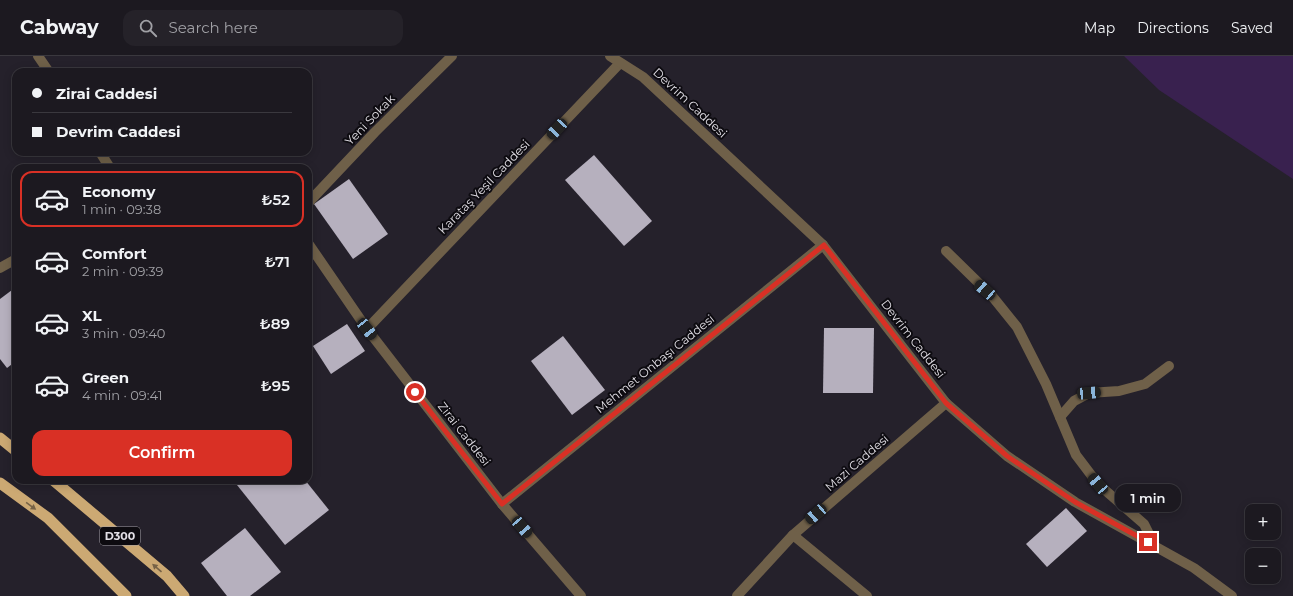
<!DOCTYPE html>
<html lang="en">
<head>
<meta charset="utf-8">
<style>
  :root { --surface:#1c1920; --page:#252229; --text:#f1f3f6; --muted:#a0a0a5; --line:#3a383e; --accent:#d93025 }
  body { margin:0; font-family:Montserrat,sans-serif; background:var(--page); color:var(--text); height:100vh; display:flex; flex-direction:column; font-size:15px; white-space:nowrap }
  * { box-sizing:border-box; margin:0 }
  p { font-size:13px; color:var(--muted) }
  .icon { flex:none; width:22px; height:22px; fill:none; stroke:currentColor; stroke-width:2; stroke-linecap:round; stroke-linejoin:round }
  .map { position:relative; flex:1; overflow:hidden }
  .drawer { position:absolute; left:12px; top:108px; width:300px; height:320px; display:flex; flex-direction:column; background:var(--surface); border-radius:12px; box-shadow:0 2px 10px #0003,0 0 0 1px var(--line) }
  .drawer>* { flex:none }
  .top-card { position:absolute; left:12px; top:12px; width:300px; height:88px; border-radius:12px; box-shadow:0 2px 10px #0003,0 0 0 1px var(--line); display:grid; align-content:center; height:88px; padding:0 20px; background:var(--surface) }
  .tools { position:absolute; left:1245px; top:448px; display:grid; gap:8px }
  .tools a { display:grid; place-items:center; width:36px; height:36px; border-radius:8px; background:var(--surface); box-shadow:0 2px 10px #0003,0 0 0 1px var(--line); font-size:20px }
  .end { position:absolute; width:18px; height:18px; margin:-9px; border:5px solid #d93025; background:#fff; box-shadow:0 0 0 2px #fff }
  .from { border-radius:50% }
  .bubble { position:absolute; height:28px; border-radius:12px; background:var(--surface); box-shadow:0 2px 10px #0003,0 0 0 1px var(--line); font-size:13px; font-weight:600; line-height:28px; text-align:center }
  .car { position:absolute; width:12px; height:24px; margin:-12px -6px; border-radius:5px; box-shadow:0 0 3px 1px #0007; background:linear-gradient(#222 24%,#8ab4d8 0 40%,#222 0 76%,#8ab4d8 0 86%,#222 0) }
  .top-card b { display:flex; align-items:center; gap:14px; height:38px; font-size:15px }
  .top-card b+b { border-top:1px solid var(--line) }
  .top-card i { width:10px; height:10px; background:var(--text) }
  ul { padding:7px 0 0; list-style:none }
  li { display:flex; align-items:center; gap:12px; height:56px; margin:0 8px 6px; padding:0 12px; border:2px solid transparent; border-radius:12px }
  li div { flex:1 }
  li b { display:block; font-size:15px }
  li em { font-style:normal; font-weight:600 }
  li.current { border-color:var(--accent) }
  li>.icon { width:36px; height:36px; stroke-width:1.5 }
  .action { display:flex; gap:8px; margin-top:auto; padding:8px 20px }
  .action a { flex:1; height:46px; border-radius:12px; background:var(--accent); color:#fff; font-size:16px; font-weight:600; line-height:46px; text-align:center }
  header { display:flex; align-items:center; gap:24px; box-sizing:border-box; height:56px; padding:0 20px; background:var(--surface); border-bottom:1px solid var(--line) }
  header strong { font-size:19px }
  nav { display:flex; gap:22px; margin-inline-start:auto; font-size:14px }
  .search { width:280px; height:36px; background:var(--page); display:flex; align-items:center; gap:10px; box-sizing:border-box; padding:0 14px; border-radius:12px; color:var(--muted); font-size:15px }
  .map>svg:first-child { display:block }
</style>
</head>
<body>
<header>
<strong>Cabway</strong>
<div class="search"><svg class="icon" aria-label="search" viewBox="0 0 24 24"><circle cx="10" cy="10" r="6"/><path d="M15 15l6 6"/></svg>Search here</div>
<nav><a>Map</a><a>Directions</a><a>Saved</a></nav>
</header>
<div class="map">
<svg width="1293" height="540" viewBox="0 0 1293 540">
  <rect width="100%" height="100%" fill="#25212b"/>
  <polygon fill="#39214f" points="1124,0 1293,0 1293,123 1159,34"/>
  <g fill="#b6b0be">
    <polygon points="594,99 652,165 624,190 565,124"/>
    <polygon points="349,123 388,178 353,203 314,148"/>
    <polygon points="16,231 16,305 7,312 0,303 0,243"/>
    <polygon points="347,268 365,295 331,318 313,290"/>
    <polygon points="824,272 874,272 873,337 823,337"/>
    <polygon points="563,280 605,334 572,359 531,305"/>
    <polygon points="233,424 305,424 329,454 285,489"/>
    <polygon points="1066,452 1087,475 1047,511 1026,488"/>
    <polygon points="245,472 281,516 250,540 227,540 201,507"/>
  </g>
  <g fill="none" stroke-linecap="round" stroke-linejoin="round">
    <g stroke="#6f6049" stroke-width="10">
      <polyline points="946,195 992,240 1017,271 1046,328 1076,399 1098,428 1144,468 1149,478 1148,486"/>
      <polyline points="1060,361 1074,345 1089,337 1119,335 1145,328 1169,310"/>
    </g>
    <g stroke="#6f6049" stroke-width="10">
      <polyline points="38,0 49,16"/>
      <polyline points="100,96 110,112"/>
      <polyline points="308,147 375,76 452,0"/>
      <polyline points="308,187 367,273 502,448 581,540"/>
      <polyline points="0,212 16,203"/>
      <polyline points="367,273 620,7"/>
      <polyline points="502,448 823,189"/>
      <polyline points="737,540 793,479 946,347"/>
    </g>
    <g stroke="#6f6049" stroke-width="10">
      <polyline points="610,0 643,21 823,189 946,347 1007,400 1075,446 1194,512 1232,540"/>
      <polyline points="793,479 867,540"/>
    </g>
    <g stroke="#cca973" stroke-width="11">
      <polyline points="0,382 16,395"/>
      <polyline points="53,424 167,520 184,540"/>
      <polyline points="0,427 48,462 126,540"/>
    </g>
  </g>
  <defs><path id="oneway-solid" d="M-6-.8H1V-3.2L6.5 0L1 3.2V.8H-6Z"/></defs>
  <g fill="#766246">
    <use href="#oneway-solid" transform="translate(31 450) rotate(36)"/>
    <use href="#oneway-solid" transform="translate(157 512) rotate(-139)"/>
  </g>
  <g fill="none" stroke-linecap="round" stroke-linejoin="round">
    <polyline stroke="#d93025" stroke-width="5" points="415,336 502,448 824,189 946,347 1007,400 1075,446 1148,486"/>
  </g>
  <g text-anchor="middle" stroke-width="4" stroke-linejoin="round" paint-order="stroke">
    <rect fill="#0d0b10" stroke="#a29fa6" stroke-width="1" x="100" y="471" width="40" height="18" rx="3"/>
    <g font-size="11" font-weight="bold" fill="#e2dfe6">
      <text x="120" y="484">D300</text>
    </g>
    <g font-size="12" fill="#e2dfe6" stroke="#0d0b10">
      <text transform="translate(690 47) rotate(43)" y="4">Devrim Caddesi</text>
      <text transform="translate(370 64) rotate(-46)" y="4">Yeni Sokak</text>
      <text transform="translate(484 131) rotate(-46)" y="4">Karataş Yeşil Caddesi</text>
      <text transform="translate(913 283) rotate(52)" y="4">Devrim Caddesi</text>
      <text transform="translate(655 308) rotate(-39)" y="4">Mehmet Onbaşı Caddesi</text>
      <text transform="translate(464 378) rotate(52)" y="4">Zirai Caddesi</text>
      <text transform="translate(857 407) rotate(-41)" y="4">Mazi Caddesi</text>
    </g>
  </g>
</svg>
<div class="tools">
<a>+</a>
<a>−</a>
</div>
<i class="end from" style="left:415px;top:336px"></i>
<i class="end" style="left:1148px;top:486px"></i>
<div class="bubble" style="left:1115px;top:428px;width:66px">1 min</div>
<i class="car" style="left:557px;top:73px;rotate:223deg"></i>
<i class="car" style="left:985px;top:234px;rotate:311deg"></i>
<i class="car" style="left:367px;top:273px;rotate:142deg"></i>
<i class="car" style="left:1089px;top:337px;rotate:85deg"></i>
<i class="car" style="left:1098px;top:428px;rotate:320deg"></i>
<i class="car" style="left:816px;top:458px;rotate:229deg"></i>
<i class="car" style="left:522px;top:471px;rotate:139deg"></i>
<div class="top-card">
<b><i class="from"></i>Zirai Caddesi</b>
<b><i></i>Devrim Caddesi</b>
</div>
<section class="drawer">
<ul>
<li class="current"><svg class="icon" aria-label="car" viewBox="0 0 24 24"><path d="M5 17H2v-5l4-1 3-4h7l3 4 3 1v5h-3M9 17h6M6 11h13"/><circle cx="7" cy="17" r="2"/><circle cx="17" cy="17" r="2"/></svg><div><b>Economy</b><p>1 min · 09:38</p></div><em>₺52</em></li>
<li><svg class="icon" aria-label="car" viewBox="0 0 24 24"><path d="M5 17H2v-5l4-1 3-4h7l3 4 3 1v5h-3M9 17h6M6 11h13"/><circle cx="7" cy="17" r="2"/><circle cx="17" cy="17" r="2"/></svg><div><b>Comfort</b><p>2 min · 09:39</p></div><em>₺71</em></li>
<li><svg class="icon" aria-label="car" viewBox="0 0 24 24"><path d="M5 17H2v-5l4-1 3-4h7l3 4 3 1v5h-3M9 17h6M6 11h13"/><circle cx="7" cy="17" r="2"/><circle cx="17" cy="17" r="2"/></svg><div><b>XL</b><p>3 min · 09:40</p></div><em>₺89</em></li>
<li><svg class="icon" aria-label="car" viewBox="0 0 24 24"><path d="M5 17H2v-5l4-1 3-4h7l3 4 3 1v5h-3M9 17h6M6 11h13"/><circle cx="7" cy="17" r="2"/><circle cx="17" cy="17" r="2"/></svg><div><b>Green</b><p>4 min · 09:41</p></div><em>₺95</em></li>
</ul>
<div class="action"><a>Confirm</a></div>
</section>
</div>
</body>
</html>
